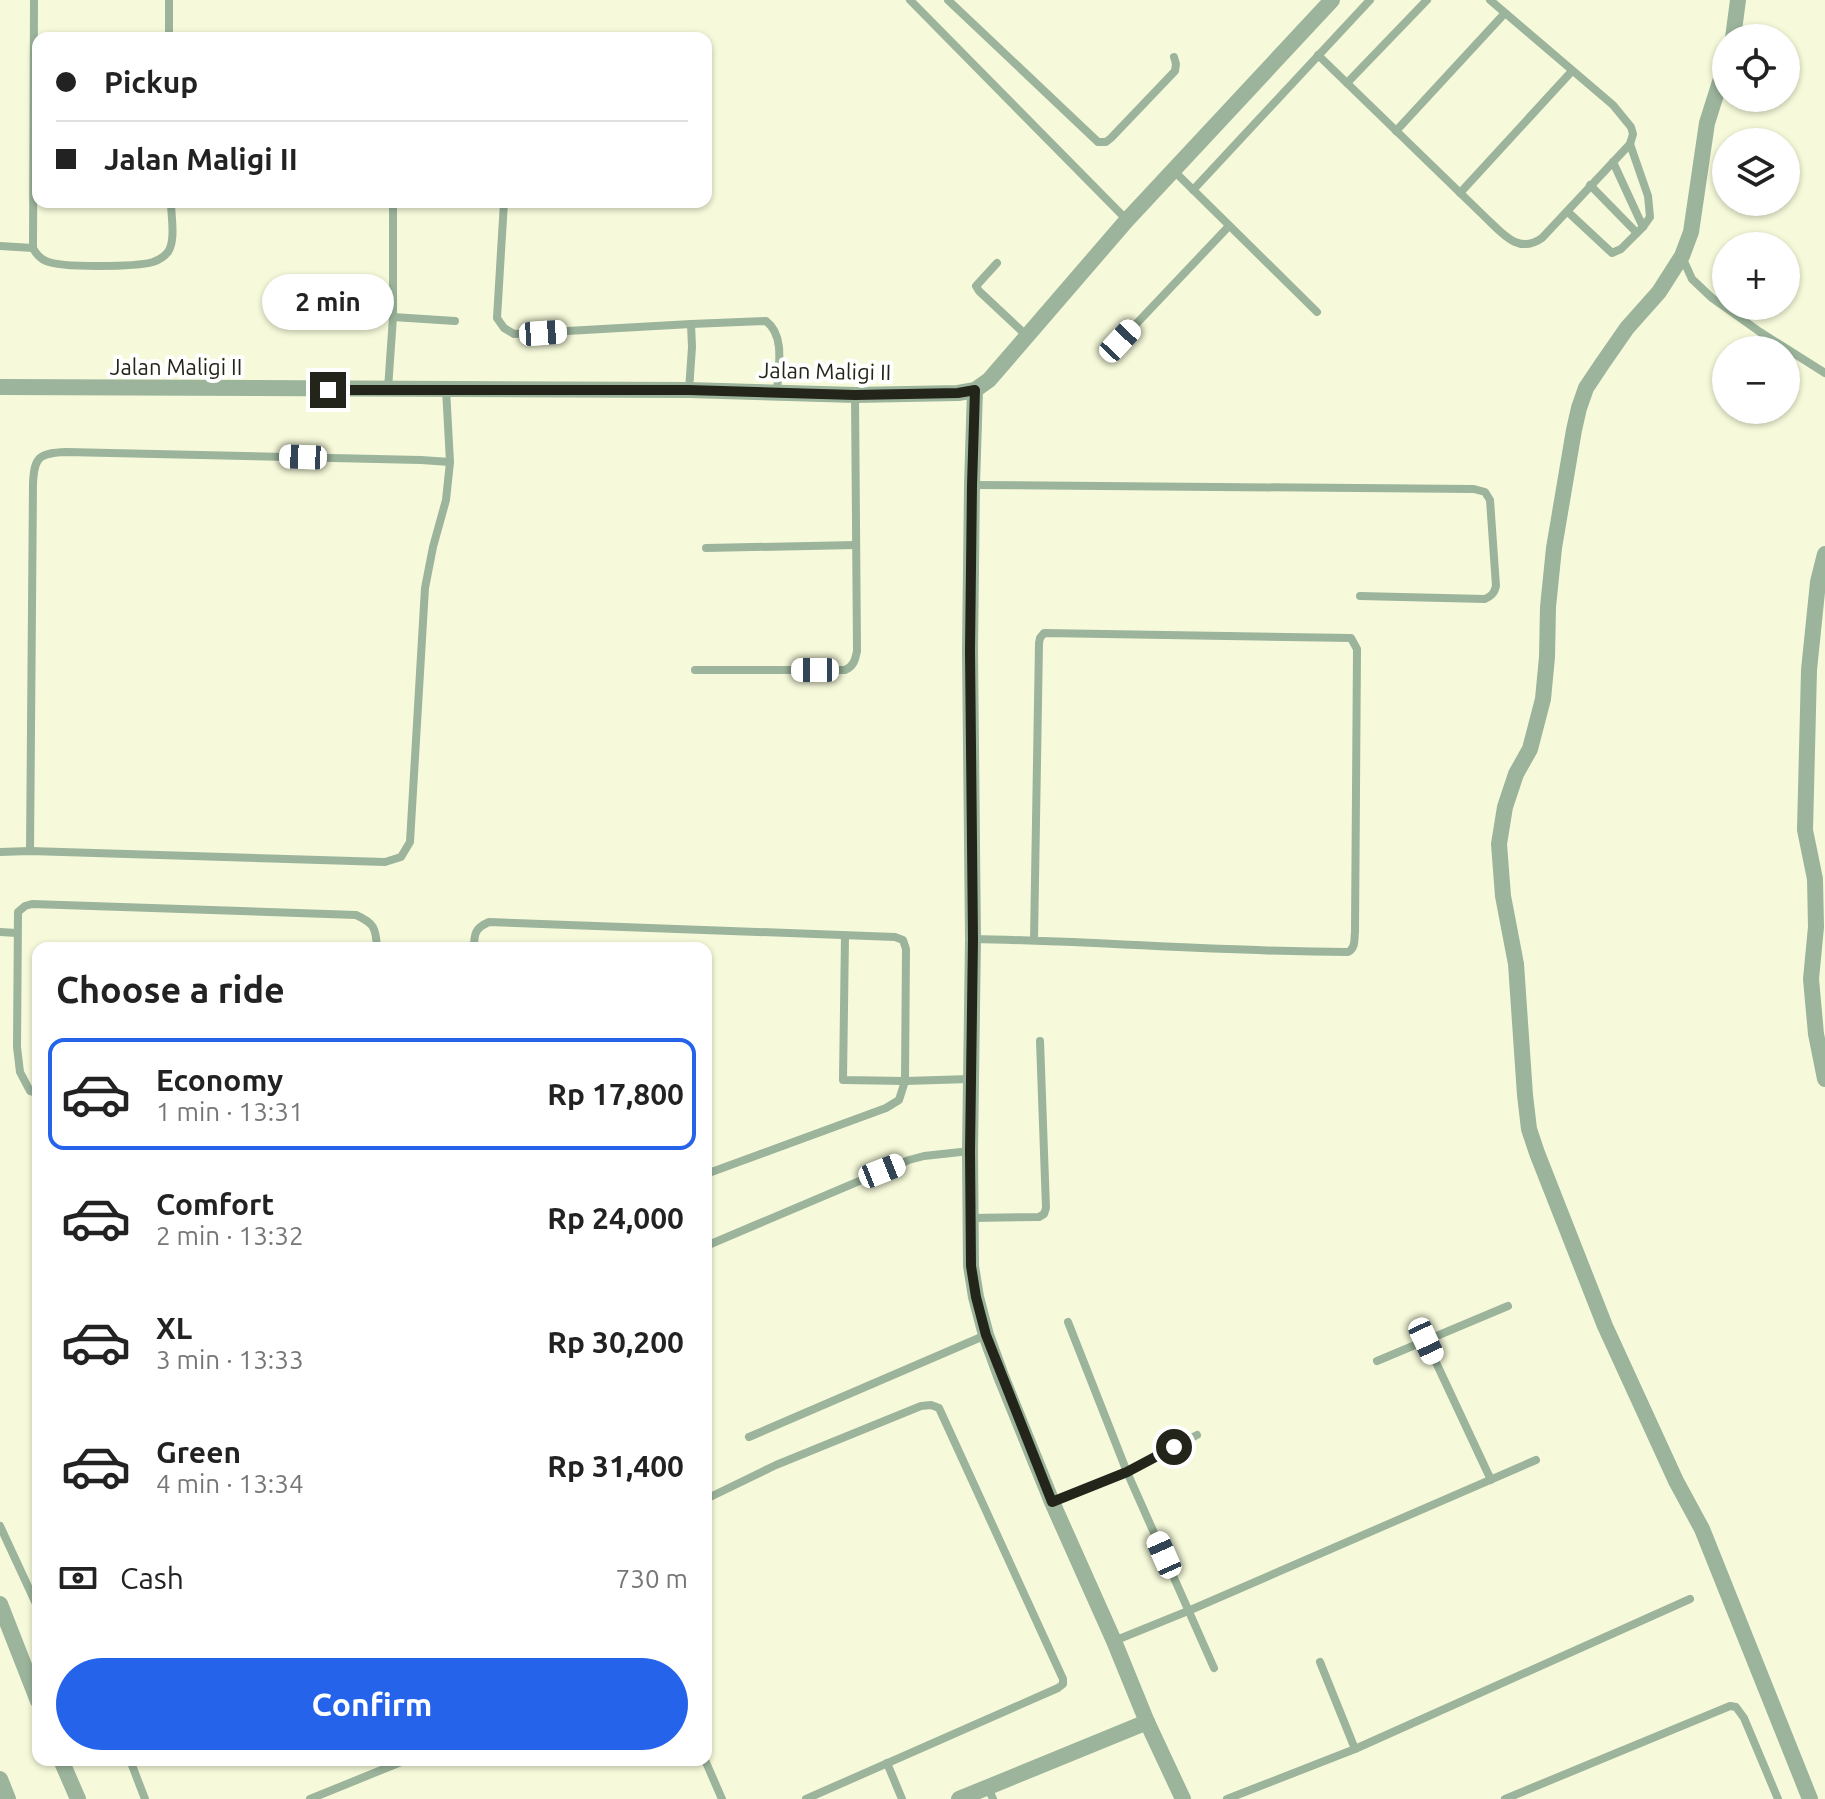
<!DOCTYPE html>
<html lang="en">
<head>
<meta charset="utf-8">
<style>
  :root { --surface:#fff; --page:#f2f2f2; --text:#222; --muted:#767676; --line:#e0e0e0; --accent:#2563eb }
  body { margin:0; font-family:Ubuntu,sans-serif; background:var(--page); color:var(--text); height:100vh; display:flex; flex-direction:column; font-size:30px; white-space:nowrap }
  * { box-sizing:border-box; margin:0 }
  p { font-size:26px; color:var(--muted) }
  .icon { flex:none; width:44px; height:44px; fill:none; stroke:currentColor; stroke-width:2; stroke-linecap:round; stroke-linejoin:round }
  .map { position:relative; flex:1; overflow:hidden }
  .drawer { position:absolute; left:32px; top:942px; width:680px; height:824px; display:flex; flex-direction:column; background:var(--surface); border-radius:16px; box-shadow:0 2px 6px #0004 }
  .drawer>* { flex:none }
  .hud { position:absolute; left:32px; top:32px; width:680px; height:176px; border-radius:16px; box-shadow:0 2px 6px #0004; display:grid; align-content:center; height:176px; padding:0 24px; background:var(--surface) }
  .fabs { position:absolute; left:1712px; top:24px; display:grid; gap:16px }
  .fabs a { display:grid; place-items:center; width:88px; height:88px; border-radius:50%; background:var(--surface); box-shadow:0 2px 6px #0004; font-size:40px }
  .end { position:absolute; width:36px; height:36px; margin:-18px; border:10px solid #24251a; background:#fff; box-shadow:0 0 0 4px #fff }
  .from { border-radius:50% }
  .bubble { position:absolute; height:56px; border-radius:28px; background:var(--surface); box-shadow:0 2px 6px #0004; font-size:26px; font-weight:700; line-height:56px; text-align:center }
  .car { position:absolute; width:24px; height:48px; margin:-24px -12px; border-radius:10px; box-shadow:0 0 6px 2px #0007; background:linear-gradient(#fff 24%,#345 0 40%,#fff 0 76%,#345 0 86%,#fff 0) }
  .hud b { display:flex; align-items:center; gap:28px; height:76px; font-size:30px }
  .hud b+b { border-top:2px solid var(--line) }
  .hud i { width:20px; height:20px; background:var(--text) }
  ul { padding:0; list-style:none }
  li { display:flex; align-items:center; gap:24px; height:112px; margin:0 16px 12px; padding:0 8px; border:4px solid transparent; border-radius:16px }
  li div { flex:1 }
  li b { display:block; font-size:30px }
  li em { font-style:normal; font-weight:700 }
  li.active { border-color:var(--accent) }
  li>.icon { width:72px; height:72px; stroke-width:1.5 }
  h2 { padding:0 24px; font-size:36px; line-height:96px }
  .pay { display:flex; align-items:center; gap:20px; height:88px; padding:0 24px; font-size:30px }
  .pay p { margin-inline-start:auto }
  .action { display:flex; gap:16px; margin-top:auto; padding:16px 24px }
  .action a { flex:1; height:92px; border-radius:48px; background:var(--accent); color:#fff; font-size:32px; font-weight:700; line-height:92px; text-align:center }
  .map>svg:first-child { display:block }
</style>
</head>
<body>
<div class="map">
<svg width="1825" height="1799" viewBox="0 0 1825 1799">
  <rect width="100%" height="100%" fill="#f6fada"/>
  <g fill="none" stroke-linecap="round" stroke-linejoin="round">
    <g stroke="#9bb49b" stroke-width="8">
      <path d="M34 0 33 248C36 254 39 258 46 261 60 268 136 267 153 262 159 260 164 257 168 252 176 240 171 216 171 202"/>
      <polyline points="910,0 1127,220"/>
      <polyline points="948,0 1098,142 1106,142 1111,138 1175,71 1176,64 1174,57"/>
      <polyline points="1490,0 1613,105 1631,127 1633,134 1630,144 1648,196 1650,217 1643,227 1621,249 1612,253 1568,212"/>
      <polyline points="169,38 169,0"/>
      <path d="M1318 55 1485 217C1502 233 1518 255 1542 238L1630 144"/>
      <polyline points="1347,83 1427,0"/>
      <polyline points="1396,131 1505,13"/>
      <polyline points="1613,162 1643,227"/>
      <polyline points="1173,170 1317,312"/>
      <polyline points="1590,185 1637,233"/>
      <polyline points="1193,190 1370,0"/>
      <polyline points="1460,193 1572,71"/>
      <polyline points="504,202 497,318 504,328 514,334 691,324 692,347 689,390"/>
      <polyline points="0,246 33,248"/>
      <polyline points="1682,257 1692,279 1712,298 1760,332 1825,373"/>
      <polyline points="997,263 976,286 979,291 1027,336"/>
      <polyline points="393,317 455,321"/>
      <path d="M691 324 766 321C786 336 778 369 777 392"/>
      <polyline points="1120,341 1229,226"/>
      <polyline points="388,389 393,317 393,202"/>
      <path d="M972 485 1474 489 1485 492 1490 500 1496 586C1494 594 1491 596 1485 599L1360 596"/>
      <polyline points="706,548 856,545"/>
      <path d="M695 670H845C854 666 855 660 857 651L855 395"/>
      <path d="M30 851 33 484C34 457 39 453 66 452L421 460 450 462 446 389"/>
      <polyline points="0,852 30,851 385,862 401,857 410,842 425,588 433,547 446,500 450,462"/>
      <polyline points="0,932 17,933"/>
      <polyline points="845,936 843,1080 905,1081 970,1079"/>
      <path d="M973 939C1098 941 1223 952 1348 952 1356 948 1354 939 1355 932L1357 649 1351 638 1044 633 1040 638 1039 643 1034 940"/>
      <path d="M474 948C474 934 475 928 489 922L895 937 903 940 906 949 905 1081 899 1100 886 1108 706 1174"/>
      <path d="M38 1093 30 1091 20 1072 17 1047 18 912 25 906 32 904 356 915C374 923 376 928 377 948"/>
      <polyline points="971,1218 1039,1217 1044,1214 1046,1208 1040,1041"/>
      <polyline points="706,1246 909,1160 924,1156 970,1151"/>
      <polyline points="1068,1322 1127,1472 1214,1668"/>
      <polyline points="1426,1341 1491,1480"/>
      <polyline points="1377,1361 1508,1306"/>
      <polyline points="749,1437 986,1335"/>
      <polyline points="706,1499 776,1465 921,1406 931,1405 939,1408 1063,1679 1063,1684 1058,1688 806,1799"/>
      <polyline points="1052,1502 1127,1472 1197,1435"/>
      <polyline points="0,1526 38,1608"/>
      <polyline points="1114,1641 1188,1611 1536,1460"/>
      <polyline points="1320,1662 1355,1749"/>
      <polyline points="130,1760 145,1799"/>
      <polyline points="705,1760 722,1799"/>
      <polyline points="887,1763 902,1799"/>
      <polyline points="988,1788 993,1799"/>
      <polyline points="310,1799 406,1760"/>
      <polyline points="1227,1799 1355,1749 1690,1599"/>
      <polyline points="1505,1799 1730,1706 1736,1707 1744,1718 1778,1799"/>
    </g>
    <g stroke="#9bb49b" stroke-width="16">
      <polyline points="1733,38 1738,0"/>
      <polyline points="1726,63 1707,123 1691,232 1682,256 1659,292 1627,328 1602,364 1586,388 1579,408 1574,430 1554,548 1548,607 1547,657 1543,699 1530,749 1516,774 1505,807 1499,844 1503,896 1516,964 1525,1095 1529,1129 1537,1153 1605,1326 1676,1481 1702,1529 1810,1799"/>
      <polyline points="0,387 689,390 855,395 958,393 975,390 989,380 1127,220 1332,0"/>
      <polyline points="975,390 972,485 970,651 973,939 970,1151 971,1266 976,1297 986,1335 1001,1376 1052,1502 1114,1641 1147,1722 1183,1799"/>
      <polyline points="1825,554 1818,582 1809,670 1805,830 1815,879 1816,927 1811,979 1816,1034 1825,1079"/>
      <polyline points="0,1604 38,1701"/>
      <polyline points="61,1760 78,1799"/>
      <polyline points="0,1779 8,1799"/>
      <polyline points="959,1799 1147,1722"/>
    </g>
  </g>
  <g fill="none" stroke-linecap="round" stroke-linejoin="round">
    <polyline stroke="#24251a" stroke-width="10" points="328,390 689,390 855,395 958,393 975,390 972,485 970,651 973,939 970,1151 971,1266 976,1297 986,1335 1052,1502 1127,1472 1174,1447"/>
  </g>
  <g text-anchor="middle" stroke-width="8" stroke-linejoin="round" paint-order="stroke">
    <g font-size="22" fill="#24251a" stroke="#fff">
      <text x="176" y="375">Jalan Maligi II</text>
      <text transform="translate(825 371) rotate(1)" y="8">Jalan Maligi II</text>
    </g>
  </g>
</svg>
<div class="fabs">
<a><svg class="icon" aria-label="locate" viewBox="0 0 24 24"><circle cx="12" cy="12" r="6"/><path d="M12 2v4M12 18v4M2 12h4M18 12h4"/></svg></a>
<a><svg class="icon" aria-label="layers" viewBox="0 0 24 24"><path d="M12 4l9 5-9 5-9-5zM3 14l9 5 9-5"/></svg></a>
<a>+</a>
<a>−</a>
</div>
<i class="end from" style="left:1174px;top:1447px"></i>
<i class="end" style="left:328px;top:390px"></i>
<div class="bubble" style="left:262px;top:274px;width:132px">2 min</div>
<i class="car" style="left:543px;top:333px;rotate:86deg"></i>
<i class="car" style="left:1120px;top:341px;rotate:43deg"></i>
<i class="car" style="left:303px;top:457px;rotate:272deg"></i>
<i class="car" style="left:815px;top:670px;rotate:270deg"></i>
<i class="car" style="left:882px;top:1171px;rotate:68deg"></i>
<i class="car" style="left:1426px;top:1341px;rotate:155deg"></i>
<i class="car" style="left:1164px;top:1555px;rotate:336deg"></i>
<div class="hud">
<b><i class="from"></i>Pickup</b>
<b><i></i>Jalan Maligi II</b>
</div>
<section class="drawer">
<h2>Choose a ride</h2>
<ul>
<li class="active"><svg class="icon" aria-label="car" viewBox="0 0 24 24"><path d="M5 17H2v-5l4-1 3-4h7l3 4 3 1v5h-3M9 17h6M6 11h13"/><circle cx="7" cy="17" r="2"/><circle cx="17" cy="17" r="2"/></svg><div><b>Economy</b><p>1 min · 13:31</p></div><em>Rp 17,800</em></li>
<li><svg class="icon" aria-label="car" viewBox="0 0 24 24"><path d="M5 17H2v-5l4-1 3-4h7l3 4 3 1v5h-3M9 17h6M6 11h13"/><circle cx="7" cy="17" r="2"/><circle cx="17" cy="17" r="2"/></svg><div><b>Comfort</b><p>2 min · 13:32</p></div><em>Rp 24,000</em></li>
<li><svg class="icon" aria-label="car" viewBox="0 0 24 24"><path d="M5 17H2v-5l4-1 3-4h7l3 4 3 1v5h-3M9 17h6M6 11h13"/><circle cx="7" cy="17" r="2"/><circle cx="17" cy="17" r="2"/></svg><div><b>XL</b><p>3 min · 13:33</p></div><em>Rp 30,200</em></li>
<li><svg class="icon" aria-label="car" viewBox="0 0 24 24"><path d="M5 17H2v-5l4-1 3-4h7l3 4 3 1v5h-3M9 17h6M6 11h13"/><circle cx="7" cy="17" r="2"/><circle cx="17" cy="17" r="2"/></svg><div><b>Green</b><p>4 min · 13:34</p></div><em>Rp 31,400</em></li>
</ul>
<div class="pay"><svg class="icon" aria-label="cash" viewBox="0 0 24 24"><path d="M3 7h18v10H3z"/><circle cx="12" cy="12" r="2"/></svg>Cash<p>730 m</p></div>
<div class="action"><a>Confirm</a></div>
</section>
</div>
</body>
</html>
